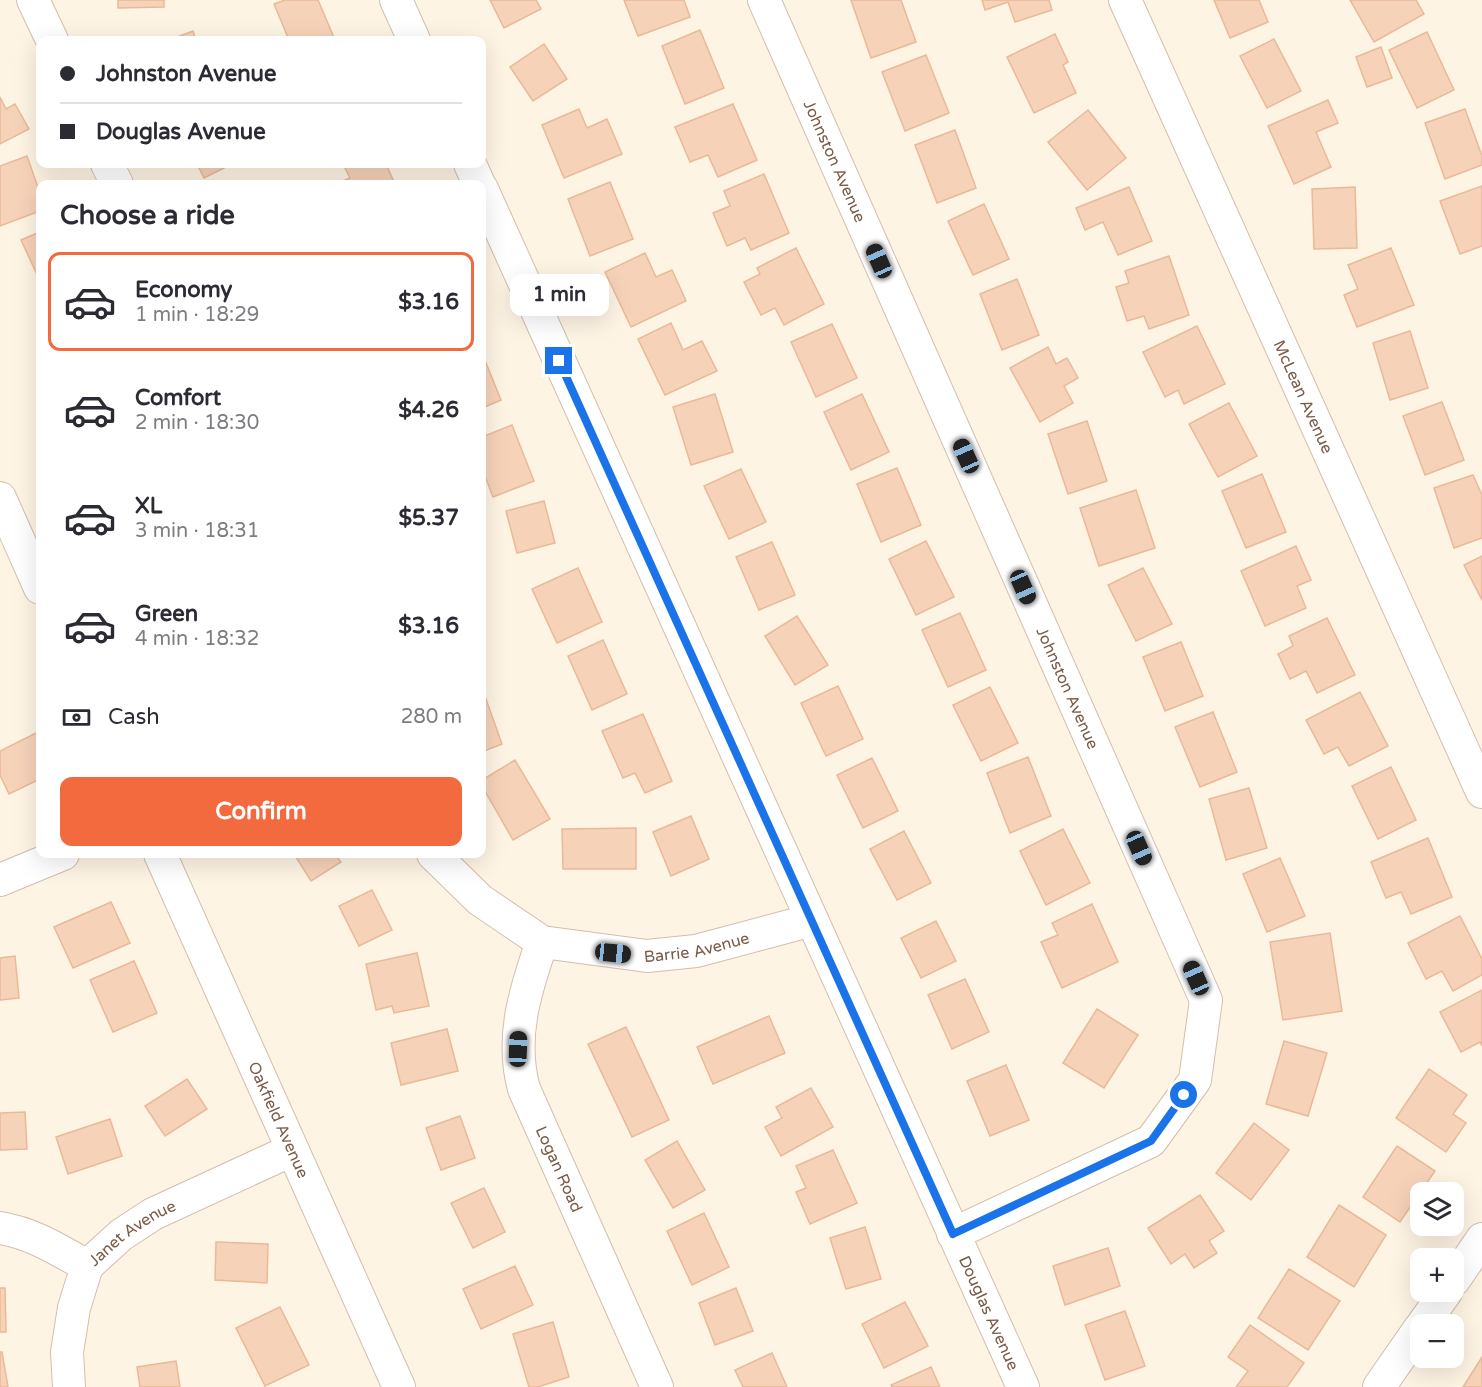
<!DOCTYPE html>
<html lang="en">
<head>
<meta charset="utf-8">
<style>
  :root { --surface:#fff; --page:#f7f7f7; --text:#2b2b33; --muted:#7c7c81; --line:#e1e1e2; --accent:#f36a3e }
  body { margin:0; font-family:"Varela Round",sans-serif; background:var(--page); color:var(--text); height:100vh; display:flex; flex-direction:column; font-size:22px; white-space:nowrap }
  * { box-sizing:border-box; margin:0 }
  p { font-size:20px; color:var(--muted) }
  .icon { flex:none; width:33px; height:33px; fill:none; stroke:currentColor; stroke-width:2; stroke-linecap:round; stroke-linejoin:round }
  .map { position:relative; flex:1; overflow:hidden }
  .side { position:absolute; left:36px; top:180px; width:450px; height:678px; display:flex; flex-direction:column; background:var(--surface); border-radius:12px; box-shadow:0 6px 24px #0002 }
  .side>* { flex:none }
  .guide { position:absolute; left:36px; top:36px; width:450px; height:132px; border-radius:12px; box-shadow:0 6px 24px #0002; display:grid; align-content:center; height:132px; padding:0 24px; background:var(--surface) }
  .controls { position:absolute; left:1410px; top:1182px; display:grid; gap:12px }
  .controls a { display:grid; place-items:center; width:54px; height:54px; border-radius:12px; background:var(--surface); box-shadow:0 6px 24px #0002; font-size:30px }
  .end { position:absolute; width:27px; height:27px; margin:-14px; border:8px solid #1a73e8; background:#fff; box-shadow:0 0 0 3px #fff }
  .from { border-radius:50% }
  .bubble { position:absolute; height:42px; border-radius:12px; background:var(--surface); box-shadow:0 6px 24px #0002; font-size:20px; font-weight:800; line-height:42px; text-align:center }
  .car { position:absolute; width:18px; height:36px; margin:-18px -9px; border-radius:8px; box-shadow:0 0 4px 2px #0007; background:linear-gradient(#222 24%,#8ab4d8 0 40%,#222 0 76%,#8ab4d8 0 86%,#222 0) }
  .guide b { display:flex; align-items:center; gap:21px; height:57px; font-size:22px }
  .guide b+b { border-top:2px solid var(--line) }
  .guide i { width:15px; height:15px; background:var(--text) }
  ul { padding:0; list-style:none }
  li { display:flex; align-items:center; gap:18px; height:99px; margin:0 12px 9px; padding:0 12px; border:3px solid transparent; border-radius:12px }
  li div { flex:1 }
  li b { display:block; font-size:22px }
  li em { font-style:normal; font-weight:800 }
  li.selected { border-color:var(--accent) }
  li>.icon { width:54px; height:54px; stroke-width:1.5 }
  h2 { padding:0 24px; font-size:27px; line-height:72px }
  .pay { display:flex; align-items:center; gap:15px; height:66px; padding:0 24px; font-size:22px }
  .pay p { margin-inline-start:auto }
  .action { display:flex; gap:12px; margin-top:auto; padding:12px 24px }
  .action a { flex:1; height:69px; border-radius:12px; background:var(--accent); color:#fff; font-size:24px; font-weight:800; line-height:69px; text-align:center }
  .map>svg:first-child { display:block }
</style>
</head>
<body>
<div class="map">
<svg width="1482" height="1387" viewBox="0 0 1482 1387">
  <rect width="100%" height="100%" fill="#fef4e4"/>
  <g fill="#f6d2b9" stroke="#eab998" stroke-width="1.5">
    <polygon points="118,0 164,0 164,7 118,8"/>
    <polygon points="285,0 318,0 335,40 289,40 274,4"/>
    <polygon points="490,0 536,0 541,9 504,28"/>
    <polygon points="624,0 684,0 690,17 638,36"/>
    <polygon points="851,0 901,0 916,42 871,58"/>
    <polygon points="982,0 1049,0 1052,10 1015,22 1008,2 985,10"/>
    <polygon points="1214,0 1259,0 1268,22 1230,38"/>
    <polygon points="1350,0 1416,0 1424,14 1374,42"/>
    <polygon points="700,30 724,88 685,104 662,46"/>
    <polygon points="193,31 196,40 169,40"/>
    <polygon points="1427,32 1454,90 1417,108 1389,50"/>
    <polygon points="1055,34 1068,62 1063,65 1076,93 1034,113 1007,57"/>
    <polygon points="1274,39 1301,91 1267,108 1240,56"/>
    <polygon points="544,44 567,79 533,101 510,67"/>
    <polygon points="1381,47 1392,78 1367,87 1356,57"/>
    <polygon points="926,55 949,113 905,131 882,72"/>
    <polygon points="0,97 6,109 15,104 29,129 0,144"/>
    <polygon points="1328,100 1338,123 1316,132 1331,167 1294,184 1268,126"/>
    <polygon points="733,104 757,160 718,177 708,155 690,162 675,127"/>
    <polygon points="579,109 587,128 607,119 622,154 564,178 542,125"/>
    <polygon points="1465,109 1482,156 1482,165 1445,179 1425,123"/>
    <polygon points="1088,110 1126,158 1087,190 1048,142"/>
    <polygon points="955,130 976,188 937,203 915,145"/>
    <polygon points="27,156 40,193 40,211 0,226 0,166"/>
    <polygon points="197,164 232,164 204,178"/>
    <polygon points="343,164 386,164 394,182 388,184 336,184 350,178"/>
    <polygon points="764,174 789,233 751,250 745,238 727,246 713,213 730,206 724,191"/>
    <polygon points="610,182 633,239 590,256 568,199"/>
    <polygon points="1482,186 1482,246 1460,254 1440,201"/>
    <polygon points="1129,187 1152,241 1118,255 1103,222 1085,230 1076,208"/>
    <polygon points="1355,187 1357,248 1314,249 1312,189"/>
    <polygon points="984,204 1009,259 973,275 948,221"/>
    <polygon points="40,232 40,281 21,240"/>
    <polygon points="796,248 824,304 784,325 775,308 761,315 744,282 760,274 757,268"/>
    <polygon points="1391,248 1414,305 1357,327 1344,295 1358,289 1348,265"/>
    <polygon points="645,253 656,277 672,270 686,301 631,327 605,272"/>
    <polygon points="1169,256 1189,315 1149,329 1144,316 1127,321 1116,287 1129,283 1125,271"/>
    <polygon points="1017,279 1039,335 1002,350 980,294"/>
    <polygon points="671,323 683,350 702,341 717,371 665,395 638,339"/>
    <polygon points="832,324 857,378 816,397 791,342"/>
    <polygon points="1197,326 1225,384 1184,404 1178,390 1165,397 1143,352"/>
    <polygon points="1410,331 1428,388 1390,400 1373,343"/>
    <polygon points="1048,347 1056,364 1067,358 1078,378 1064,386 1073,403 1040,422 1010,368"/>
    <polygon points="482,353 501,400 482,408"/>
    <polygon points="715,394 733,452 691,465 673,407"/>
    <polygon points="862,394 889,452 851,470 824,412"/>
    <polygon points="1442,402 1464,460 1425,475 1403,416"/>
    <polygon points="1229,403 1257,456 1218,477 1189,424"/>
    <polygon points="1087,421 1107,481 1068,494 1048,434"/>
    <polygon points="512,425 534,481 493,497 485,476 482,478 482,437"/>
    <polygon points="897,468 921,525 881,542 857,484"/>
    <polygon points="741,469 766,522 729,539 704,486"/>
    <polygon points="1262,474 1286,532 1246,548 1222,491"/>
    <polygon points="1473,475 1482,495 1482,538 1454,548 1434,488"/>
    <polygon points="1136,490 1155,548 1099,566 1080,508"/>
    <polygon points="544,501 555,543 517,553 506,511"/>
    <polygon points="926,541 954,597 916,615 889,559"/>
    <polygon points="772,542 795,595 759,610 736,557"/>
    <polygon points="1296,546 1311,580 1297,586 1306,608 1265,626 1241,571"/>
    <polygon points="1482,556 1482,600 1464,565"/>
    <polygon points="578,568 602,622 557,643 532,589"/>
    <polygon points="1143,568 1172,624 1136,641 1108,585"/>
    <polygon points="960,613 986,670 948,687 922,630"/>
    <polygon points="797,616 828,665 795,685 765,636"/>
    <polygon points="1327,618 1355,675 1317,693 1306,671 1290,679 1278,654 1293,646 1289,636"/>
    <polygon points="603,640 627,694 592,710 568,656"/>
    <polygon points="1181,642 1203,696 1165,711 1143,657"/>
    <polygon points="838,686 863,739 826,756 801,703"/>
    <polygon points="990,687 1018,743 981,761 953,705"/>
    <polygon points="482,688 502,744 482,752"/>
    <polygon points="1360,692 1388,746 1349,766 1338,747 1324,754 1306,720"/>
    <polygon points="1213,712 1237,772 1200,787 1175,727"/>
    <polygon points="643,714 672,781 645,793 635,773 623,778 602,731"/>
    <polygon points="36,733 40,741 40,779 9,794 0,775 0,751"/>
    <polygon points="1028,757 1051,816 1010,833 987,773"/>
    <polygon points="872,758 898,811 863,828 837,775"/>
    <polygon points="515,760 550,819 513,840 482,786 482,780"/>
    <polygon points="1391,767 1416,820 1378,839 1352,786"/>
    <polygon points="1249,788 1267,848 1226,860 1209,799"/>
    <polygon points="691,816 709,859 671,876 653,832"/>
    <polygon points="636,828 636,869 563,869 562,829"/>
    <polygon points="1063,829 1090,883 1046,905 1020,851"/>
    <polygon points="904,831 931,883 897,900 870,849"/>
    <polygon points="1428,838 1452,897 1411,914 1401,892 1386,898 1371,862"/>
    <polygon points="294,854 335,854 341,862 311,881"/>
    <polygon points="1280,858 1305,916 1267,932 1243,874"/>
    <polygon points="372,890 392,930 359,946 339,906"/>
    <polygon points="111,902 130,943 73,968 54,927"/>
    <polygon points="1092,904 1118,962 1062,988 1041,942 1058,935 1052,923"/>
    <polygon points="1460,916 1482,959 1482,975 1453,991 1442,971 1426,979 1408,943"/>
    <polygon points="936,921 956,961 921,978 901,938"/>
    <polygon points="1330,933 1342,1011 1283,1020 1270,942"/>
    <polygon points="417,953 429,1006 394,1013 392,1006 376,1010 366,964"/>
    <polygon points="15,956 19,998 0,1000 0,958"/>
    <polygon points="134,961 157,1013 113,1032 90,980"/>
    <polygon points="965,979 989,1032 952,1049 928,995"/>
    <polygon points="1482,990 1482,1046 1480,1042 1461,1052 1440,1012"/>
    <polygon points="1097,1009 1138,1035 1104,1088 1063,1063"/>
    <polygon points="769,1016 785,1053 713,1084 697,1047"/>
    <polygon points="626,1027 669,1120 632,1137 588,1044"/>
    <polygon points="447,1029 458,1071 401,1085 391,1043"/>
    <polygon points="1284,1041 1327,1053 1308,1116 1266,1104"/>
    <polygon points="1006,1065 1029,1120 990,1136 967,1081"/>
    <polygon points="1429,1069 1467,1095 1453,1114 1466,1123 1446,1152 1396,1118"/>
    <polygon points="187,1079 207,1109 165,1136 145,1106"/>
    <polygon points="811,1088 833,1127 781,1156 765,1127 782,1118 776,1107"/>
    <polygon points="25,1112 27,1149 0,1150 0,1113"/>
    <polygon points="460,1116 475,1158 441,1170 426,1128"/>
    <polygon points="110,1119 122,1156 68,1174 56,1137"/>
    <polygon points="1254,1123 1289,1150 1251,1200 1216,1173"/>
    <polygon points="677,1141 705,1190 673,1208 645,1160"/>
    <polygon points="1397,1146 1435,1171 1400,1222 1363,1197"/>
    <polygon points="833,1150 857,1203 810,1224 796,1192 806,1188 796,1166"/>
    <polygon points="484,1188 505,1232 473,1248 451,1203"/>
    <polygon points="1200,1195 1224,1231 1209,1241 1217,1253 1194,1268 1185,1254 1171,1264 1148,1228"/>
    <polygon points="1339,1205 1386,1235 1354,1287 1307,1257"/>
    <polygon points="704,1213 729,1267 692,1285 667,1231"/>
    <polygon points="865,1227 881,1279 846,1289 830,1238"/>
    <polygon points="216,1242 268,1244 267,1283 215,1280"/>
    <polygon points="1108,1248 1120,1286 1065,1305 1053,1266"/>
    <polygon points="515,1266 533,1305 481,1329 463,1289"/>
    <polygon points="1289,1269 1340,1301 1308,1350 1258,1318"/>
    <polygon points="0,1288 5,1288 6,1332 0,1332"/>
    <polygon points="736,1288 753,1331 715,1345 699,1303"/>
    <polygon points="905,1302 928,1346 884,1368 862,1324"/>
    <polygon points="280,1307 309,1365 265,1386 236,1328"/>
    <polygon points="1125,1311 1145,1366 1105,1380 1085,1325"/>
    <polygon points="553,1322 569,1377 538,1387 529,1387 513,1334"/>
    <polygon points="1250,1325 1304,1363 1287,1387 1236,1387 1248,1371 1228,1357"/>
    <polygon points="0,1352 2,1352 8,1387 0,1387"/>
    <polygon points="772,1353 787,1387 743,1387 735,1370"/>
    <polygon points="1482,1357 1482,1387 1463,1387"/>
    <polygon points="176,1361 180,1387 140,1387 137,1367"/>
    <polygon points="931,1367 940,1387 892,1387 891,1385"/>
  </g>
  <g fill="none" stroke-linecap="round" stroke-linejoin="round">
    <defs>
      <g id="street">
        <polyline points="33,0 52,40"/>
        <polyline points="396,0 414,40"/>
        <path id="s1" d="M764 0 1206 1000 1195 1080 1151 1141 953 1234"/>
        <path id="s2" d="M1125 0 1482 792"/>
        <polyline points="107,164 117,184"/>
        <polyline points="470,164 479,184"/>
        <path id="s3" d="M482 189 1023 1387"/>
        <polyline points="0,498 40,588"/>
        <path id="s4" d="M160 854 399 1387"/>
        <path id="s5" d="M433 854 480 900 542 942 647 956 696 951 812 920"/>
        <polyline points="0,880 63,854"/>
        <path id="s6" d="M542 942C525 991 510 1038 524 1089L657 1387"/>
        <path d="M0 1228C32 1233 59 1250 87 1266"/>
        <polyline points="1454,1280 1482,1239"/>
        <polyline points="1423,1324 1446,1292"/>
        <path id="s7" d="M69 1387 67 1352 74 1308 87 1266 121 1235 153 1214 292 1150"/>
        <polyline points="1379,1387 1420,1328"/>
      </g>
    </defs>
    <use href="#street" stroke="#d3beab" stroke-width="34"/>
    <use href="#street" stroke="#fff" stroke-width="32"/>
  </g>
  <g fill="none" stroke-linecap="round" stroke-linejoin="round">
    <polyline stroke="#1a73e8" stroke-width="8" points="559,361 953,1234 1151,1141 1184,1095"/>
  </g>
  <g text-anchor="middle" stroke-width="5" stroke-linejoin="round" paint-order="stroke">
    <g font-size="16" fill="#795a47" stroke="#fff8ec">
      <text dy="6" stroke="none"><textPath href="#s1" startOffset="176">Johnston Avenue</textPath></text>
      <text dy="6" stroke="none"><textPath href="#s2" startOffset="435">McLean Avenue</textPath></text>
      <text dy="6" stroke="none"><textPath href="#s1" startOffset="752">Johnston Avenue</textPath></text>
      <text dy="6" stroke="none"><textPath href="#s5" startOffset="297">Barrie Avenue</textPath></text>
      <text dy="6" stroke="none"><textPath href="#s4" startOffset="291">Oakfield Avenue</textPath></text>
      <text dy="6" stroke="none"><textPath href="#s6" startOffset="238">Logan Road</textPath></text>
      <text dy="6" stroke="none"><textPath href="#s7" startOffset="180">Janet Avenue</textPath></text>
      <text dy="6" stroke="none"><textPath href="#s3" startOffset="1233">Douglas Avenue</textPath></text>
    </g>
  </g>
</svg>
<div class="controls">
<a><svg class="icon" aria-label="layers" viewBox="0 0 24 24"><path d="M12 4l9 5-9 5-9-5zM3 14l9 5 9-5"/></svg></a>
<a>+</a>
<a>−</a>
</div>
<i class="end from" style="left:1184px;top:1095px"></i>
<i class="end" style="left:559px;top:361px"></i>
<div class="bubble" style="left:510px;top:274px;width:99px">1 min</div>
<i class="car" style="left:879px;top:261px;rotate:336deg"></i>
<i class="car" style="left:966px;top:456px;rotate:336deg"></i>
<i class="car" style="left:1023px;top:587px;rotate:156deg"></i>
<i class="car" style="left:1139px;top:848px;rotate:156deg"></i>
<i class="car" style="left:613px;top:953px;rotate:96deg"></i>
<i class="car" style="left:1196px;top:978px;rotate:336deg"></i>
<i class="car" style="left:518px;top:1049px;rotate:2deg"></i>
<div class="guide">
<b><i class="from"></i>Johnston Avenue</b>
<b><i></i>Douglas Avenue</b>
</div>
<section class="side">
<h2>Choose a ride</h2>
<ul>
<li class="selected"><svg class="icon" aria-label="car" viewBox="0 0 24 24"><path d="M5 17H2v-5l4-1 3-4h7l3 4 3 1v5h-3M9 17h6M6 11h13"/><circle cx="7" cy="17" r="2"/><circle cx="17" cy="17" r="2"/></svg><div><b>Economy</b><p>1 min · 18:29</p></div><em>$3.16</em></li>
<li><svg class="icon" aria-label="car" viewBox="0 0 24 24"><path d="M5 17H2v-5l4-1 3-4h7l3 4 3 1v5h-3M9 17h6M6 11h13"/><circle cx="7" cy="17" r="2"/><circle cx="17" cy="17" r="2"/></svg><div><b>Comfort</b><p>2 min · 18:30</p></div><em>$4.26</em></li>
<li><svg class="icon" aria-label="car" viewBox="0 0 24 24"><path d="M5 17H2v-5l4-1 3-4h7l3 4 3 1v5h-3M9 17h6M6 11h13"/><circle cx="7" cy="17" r="2"/><circle cx="17" cy="17" r="2"/></svg><div><b>XL</b><p>3 min · 18:31</p></div><em>$5.37</em></li>
<li><svg class="icon" aria-label="car" viewBox="0 0 24 24"><path d="M5 17H2v-5l4-1 3-4h7l3 4 3 1v5h-3M9 17h6M6 11h13"/><circle cx="7" cy="17" r="2"/><circle cx="17" cy="17" r="2"/></svg><div><b>Green</b><p>4 min · 18:32</p></div><em>$3.16</em></li>
</ul>
<div class="pay"><svg class="icon" aria-label="cash" viewBox="0 0 24 24"><path d="M3 7h18v10H3z"/><circle cx="12" cy="12" r="2"/></svg>Cash<p>280 m</p></div>
<div class="action"><a>Confirm</a></div>
</section>
</div>
</body>
</html>
